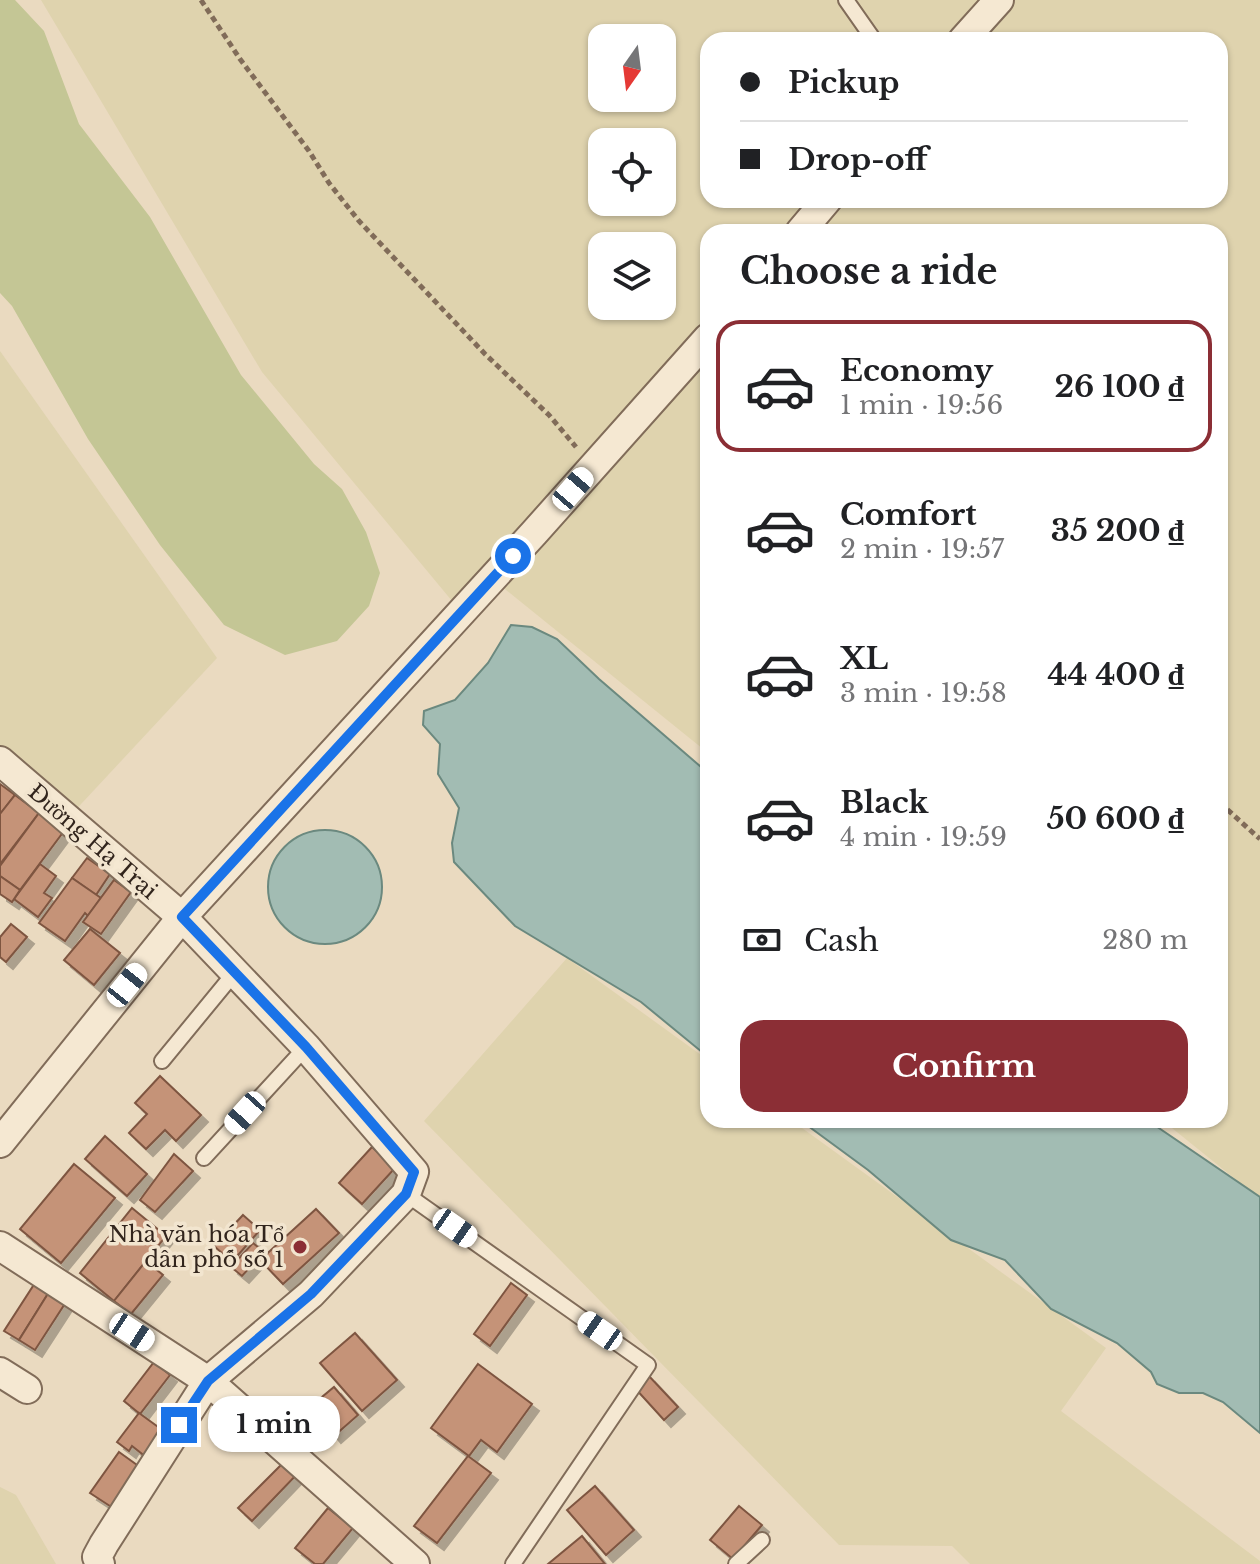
<!DOCTYPE html>
<html lang="en">
<head>
<meta charset="utf-8">
<style>
  :root { --surface:#fff; --page:#f6f6f6; --text:#202124; --muted:#757577; --line:#e0e0e0; --accent:#8b2e35 }
  body { margin:0; font-family:"Libre Baskerville",serif; background:var(--page); color:var(--text); height:100vh; display:flex; flex-direction:column; font-size:30px; white-space:nowrap }
  * { box-sizing:border-box; margin:0 }
  p { font-size:26px; color:var(--muted) }
  .icon { flex:none; width:44px; height:44px; fill:none; stroke:currentColor; stroke-width:2; stroke-linecap:round; stroke-linejoin:round }
  .map { position:relative; flex:1; overflow:hidden }
  .panel { position:absolute; left:700px; top:224px; width:528px; height:904px; display:flex; flex-direction:column; background:var(--surface); border-radius:24px; box-shadow:0 2px 6px #0004 }
  .panel>* { flex:none }
  .top-card { position:absolute; left:700px; top:32px; width:528px; height:176px; border-radius:24px; box-shadow:0 2px 6px #0004; display:grid; align-content:center; height:176px; padding:0 40px; background:var(--surface) }
  .needle { width:52px; rotate:194deg }
  .tools { position:absolute; left:588px; top:24px; display:grid; gap:16px }
  .tools a { display:grid; place-items:center; width:88px; height:88px; border-radius:16px; background:var(--surface); box-shadow:0 2px 6px #0004; font-size:40px }
  .end { position:absolute; width:36px; height:36px; margin:-18px; border:10px solid #1a73e8; background:#fff; box-shadow:0 0 0 4px #fff }
  .from { border-radius:50% }
  .bubble { position:absolute; height:56px; border-radius:24px; background:var(--surface); box-shadow:0 2px 6px #0004; font-size:26px; font-weight:700; line-height:56px; text-align:center }
  .car { position:absolute; width:24px; height:48px; margin:-24px -12px; border-radius:10px; box-shadow:0 0 6px 2px #0007; background:linear-gradient(#fff 24%,#345 0 40%,#fff 0 76%,#345 0 86%,#fff 0) }
  .top-card b { display:flex; align-items:center; gap:28px; height:76px; font-size:30px }
  .top-card b+b { border-top:2px solid var(--line) }
  .top-card i { width:20px; height:20px; background:var(--text) }
  ul { padding:0; list-style:none }
  li { display:flex; align-items:center; gap:24px; height:132px; margin:0 16px 12px; padding:0 24px; border:4px solid transparent; border-radius:24px }
  li div { flex:1 }
  li b { display:block; font-size:30px }
  li em { font-style:normal; font-weight:700 }
  li.active { border-color:var(--accent) }
  li>.icon { width:72px; height:72px; stroke-width:1.5 }
  h2 { padding:0 40px; font-size:36px; line-height:96px }
  .pay { display:flex; align-items:center; gap:20px; height:88px; padding:0 40px; font-size:30px }
  .pay p { margin-inline-start:auto }
  .cta { display:flex; gap:16px; margin-top:auto; padding:16px 40px }
  .cta a { flex:1; height:92px; border-radius:24px; background:var(--accent); color:#fff; font-size:32px; font-weight:700; line-height:92px; text-align:center }
  .map>svg:first-child { display:block }
</style>
</head>
<body>
<div class="map">
<svg width="1260" height="1564" viewBox="0 0 1260 1564">
  <defs>
    <filter id="shadow"><feDropShadow dx="7" dy="7" stdDeviation="0" flood-color="#0004"/></filter>
  </defs>
  <rect width="100%" height="100%" fill="#eadac0"/>
  <g fill="#dfd3ae" fill-rule="evenodd">
    <path d="M41 0H1260V1199L1162 1120H1220V232H708V753L490 577 462 613 262 372ZM602 38H662V98H602ZM708 40H1220V200H708ZM602 142H662V202H602ZM602 246H662V306H602Z"/>
    <polygon points="0,351 217,658 69,817 0,756"/>
    <polygon points="567,958 708,1060 708,1120 791,1120 1106,1348 1061,1411 1260,1561 1260,1564 970,1564 952,1546 839,1545 424,1121"/>
    <polygon points="0,1487 16,1495 56,1564 0,1564"/>
  </g>
  <polygon fill="#c4c695" points="0,0 15,0 44,31 79,124 150,217 241,375 314,464 342,489 366,532 380,573 369,606 337,641 285,655 224,625 160,545 88,439 12,306 0,293"/>
  <g fill="#a2bcb3" stroke="#6b897f" stroke-width="2">
    <polygon points="511,625 532,627 557,639 599,679 708,773 708,1057 641,1002 515,926 454,862 452,843 459,808 438,774 440,744 423,725 424,711 455,700 488,663"/>
    <circle cx="325" cy="887" r="57"/>
    <polygon points="800,1120 1147,1120 1260,1197 1260,1433 1223,1402 1203,1393 1179,1393 1157,1384 1151,1372 1117,1343 1051,1309 1005,1260 951,1240 868,1170"/>
  </g>
  <g fill="#c59378" stroke="#7e5541" stroke-width="2" filter="url(#shadow)">
    <polygon points="0,784 15,795 0,814"/>
    <polygon points="15,795 39,813 0,864 0,814"/>
    <polygon points="39,813 64,831 20,890 0,876 0,866"/>
    <polygon points="87,858 110,874 96,895 72,878"/>
    <polygon points="40,864 56,876 44,893 52,898 38,917 14,899"/>
    <polygon points="0,876 20,890 12,902 0,894"/>
    <polygon points="72,878 101,898 88,916 85,913 65,941 39,923"/>
    <polygon points="114,880 131,892 101,934 83,922"/>
    <polygon points="11,924 27,937 6,962 0,957 0,937"/>
    <polygon points="90,929 120,953 94,985 64,960"/>
    <polygon points="160,1076 201,1115 176,1141 165,1130 146,1149 129,1133 147,1114 135,1103"/>
    <polygon points="105,1136 147,1174 127,1196 85,1159"/>
    <polygon points="372,1147 395,1168 362,1204 339,1183"/>
    <polygon points="174,1154 193,1171 155,1212 140,1200"/>
    <polygon points="74,1164 115,1198 61,1263 20,1229"/>
    <polygon points="132,1208 166,1236 114,1301 80,1273"/>
    <polygon points="316,1209 339,1233 283,1284 260,1260"/>
    <polygon points="243,1215 260,1230 232,1262 214,1246"/>
    <polygon points="253,1243 264,1252 242,1276 231,1267"/>
    <polygon points="146,1261 163,1275 131,1314 114,1301"/>
    <polygon points="35,1283 49,1292 19,1340 4,1331"/>
    <polygon points="511,1283 527,1295 490,1346 474,1334"/>
    <polygon points="49,1292 66,1302 35,1350 19,1340"/>
    <polygon points="355,1333 397,1380 362,1411 320,1363"/>
    <polygon points="154,1362 170,1375 140,1414 124,1401"/>
    <polygon points="478,1364 532,1404 497,1452 481,1440 469,1456 431,1428"/>
    <polygon points="648,1375 678,1407 664,1420 634,1387"/>
    <polygon points="334,1387 358,1415 334,1436 310,1407"/>
    <polygon points="139,1413 165,1432 146,1457 132,1446 129,1451 117,1442"/>
    <polygon points="119,1452 144,1470 116,1510 90,1493"/>
    <polygon points="468,1456 491,1473 437,1543 414,1526"/>
    <polygon points="288,1458 301,1470 252,1521 238,1508"/>
    <polygon points="595,1486 634,1530 606,1555 567,1510"/>
    <polygon points="739,1506 762,1525 733,1559 710,1540"/>
    <polygon points="328,1508 353,1528 323,1564 315,1564 295,1548"/>
    <polygon points="582,1536 605,1564 548,1564"/>
  </g>
  <g fill="none" stroke-linecap="round" stroke-linejoin="round">
    <defs>
      <g id="service">
        <polyline points="846,0 874,40"/>
        <polyline points="162,1061 236,971"/>
        <polyline points="204,1158 306,1047"/>
        <polyline points="406,1194 648,1365 513,1564"/>
        <polyline points="736,1564 762,1540"/>
      </g>
      <g id="minor">
        <polyline points="963,40 999,0"/>
        <polyline points="800,232 827,200"/>
        <polyline points="0,761 182,917 306,1047 414,1172 406,1194 311,1294 208,1381 415,1564"/>
        <polyline points="0,1143 182,917 534,533 708,338"/>
        <polyline points="0,1246 208,1381 104,1544 97,1557 100,1564"/>
        <polyline points="0,1372 27,1389"/>
      </g>
    </defs>
    <use href="#service" stroke="#816c59" stroke-width="18"/>
    <use href="#minor" stroke="#816c59" stroke-width="32"/>
    <g stroke="#816c59" stroke-width="5" stroke-dasharray="6 4" stroke-linecap="butt">
      <polyline points="201,0 240,59 309,151 329,183 359,221 485,354 549,415 576,447"/>
      <polyline points="1220,803 1260,839"/>
    </g>
    <use href="#service" stroke="#f5e8d2" stroke-width="14"/>
    <use href="#minor" stroke="#f5e8d2" stroke-width="28"/>
  </g>
  <g fill="none" stroke-linecap="round" stroke-linejoin="round">
    <polyline stroke="#1a73e8" stroke-width="10" points="179,1425 208,1381 311,1294 406,1194 414,1172 306,1047 182,917 513,556"/>
  </g>
  <circle fill="#8b2e35" stroke="#f2e5cf" stroke-width="3" cx="300" cy="1247" r="8"/>
  <g text-anchor="middle" stroke-width="7" stroke-linejoin="round" paint-order="stroke">
    <g font-size="22" fill="#32251d" stroke="#f2e5cf">
      <text transform="translate(93 841) rotate(41)" y="8">Đường Hạ Trại</text>
    </g>
    <g font-size="22" fill="#32251d" stroke="#f2e5cf" text-anchor="end">
      <text x="284" y="1242">Nhà văn hóa Tổ<tspan x="284" dy="25">dân phố số 1</tspan></text>
    </g>
  </g>
</svg>
<div class="tools">
<a><svg class="needle" viewBox="-14 -14 28 28"><path d="M0-13l5 13h-10z" fill="#e53935"/><path d="M0 13l5-13h-10z" fill="#757577"/></svg></a>
<a><svg class="icon" aria-label="locate" viewBox="0 0 24 24"><circle cx="12" cy="12" r="6"/><path d="M12 2v4M12 18v4M2 12h4M18 12h4"/></svg></a>
<a><svg class="icon" aria-label="layers" viewBox="0 0 24 24"><path d="M12 4l9 5-9 5-9-5zM3 14l9 5 9-5"/></svg></a>
</div>
<i class="end from" style="left:513px;top:556px"></i>
<i class="end" style="left:179px;top:1425px"></i>
<div class="bubble" style="left:208px;top:1396px;width:132px">1 min</div>
<i class="car" style="left:573px;top:489px;rotate:41deg"></i>
<i class="car" style="left:127px;top:985px;rotate:39deg"></i>
<i class="car" style="left:245px;top:1113px;rotate:222deg"></i>
<i class="car" style="left:455px;top:1228px;rotate:125deg"></i>
<i class="car" style="left:600px;top:1331px;rotate:305deg"></i>
<i class="car" style="left:132px;top:1332px;rotate:123deg"></i>
<div class="top-card">
<b><i class="from"></i>Pickup</b>
<b><i></i>Drop-off</b>
</div>
<section class="panel">
<h2>Choose a ride</h2>
<ul>
<li class="active"><svg class="icon" aria-label="car" viewBox="0 0 24 24"><path d="M5 17H2v-5l4-1 3-4h7l3 4 3 1v5h-3M9 17h6M6 11h13"/><circle cx="7" cy="17" r="2"/><circle cx="17" cy="17" r="2"/></svg><div><b>Economy</b><p>1 min · 19:56</p></div><em>26 100 ₫</em></li>
<li><svg class="icon" aria-label="car" viewBox="0 0 24 24"><path d="M5 17H2v-5l4-1 3-4h7l3 4 3 1v5h-3M9 17h6M6 11h13"/><circle cx="7" cy="17" r="2"/><circle cx="17" cy="17" r="2"/></svg><div><b>Comfort</b><p>2 min · 19:57</p></div><em>35 200 ₫</em></li>
<li><svg class="icon" aria-label="car" viewBox="0 0 24 24"><path d="M5 17H2v-5l4-1 3-4h7l3 4 3 1v5h-3M9 17h6M6 11h13"/><circle cx="7" cy="17" r="2"/><circle cx="17" cy="17" r="2"/></svg><div><b>XL</b><p>3 min · 19:58</p></div><em>44 400 ₫</em></li>
<li><svg class="icon" aria-label="car" viewBox="0 0 24 24"><path d="M5 17H2v-5l4-1 3-4h7l3 4 3 1v5h-3M9 17h6M6 11h13"/><circle cx="7" cy="17" r="2"/><circle cx="17" cy="17" r="2"/></svg><div><b>Black</b><p>4 min · 19:59</p></div><em>50 600 ₫</em></li>
</ul>
<div class="pay"><svg class="icon" aria-label="cash" viewBox="0 0 24 24"><path d="M3 7h18v10H3z"/><circle cx="12" cy="12" r="2"/></svg>Cash<p>280 m</p></div>
<div class="cta"><a>Confirm</a></div>
</section>
</div>
</body>
</html>
